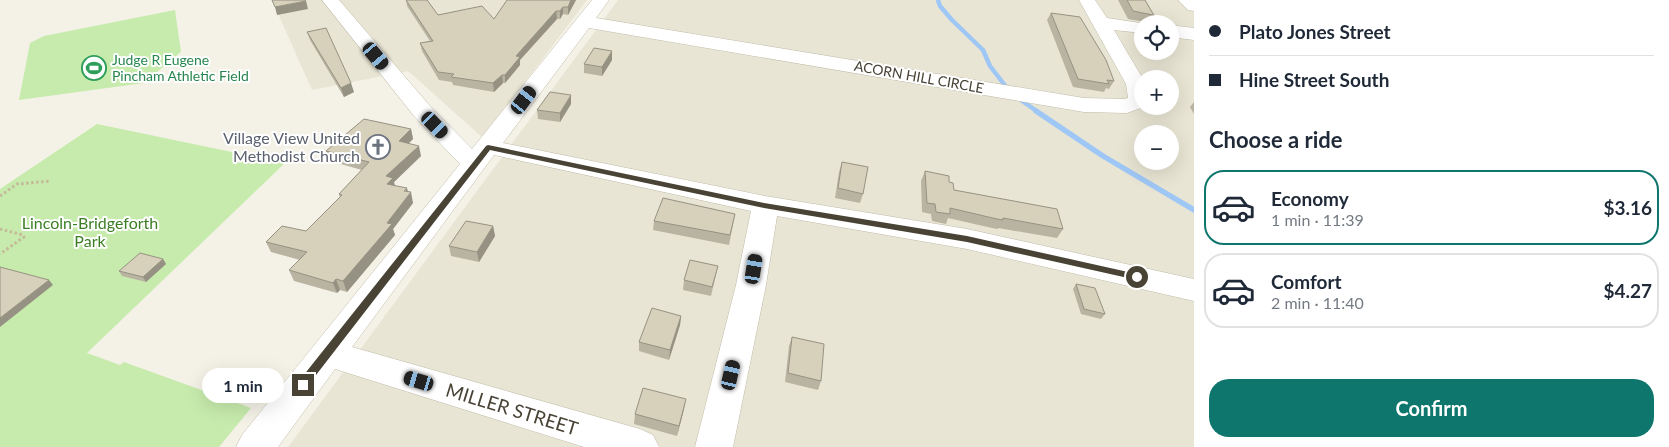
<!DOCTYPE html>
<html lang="en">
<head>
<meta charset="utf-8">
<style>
  :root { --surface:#fff; --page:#f2f2f3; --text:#1f2937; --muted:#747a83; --line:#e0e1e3; --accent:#0f766e }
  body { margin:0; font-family:Lato,sans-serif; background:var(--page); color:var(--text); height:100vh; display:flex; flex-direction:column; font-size:19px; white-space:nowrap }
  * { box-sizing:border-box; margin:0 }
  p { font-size:16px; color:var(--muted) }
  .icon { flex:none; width:28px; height:28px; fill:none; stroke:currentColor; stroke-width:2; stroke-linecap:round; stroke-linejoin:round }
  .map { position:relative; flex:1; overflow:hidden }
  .details { display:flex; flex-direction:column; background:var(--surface); width:475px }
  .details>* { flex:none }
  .banner { display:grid; align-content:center; height:110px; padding:0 15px; background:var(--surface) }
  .controls { position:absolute; left:1134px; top:15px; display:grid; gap:10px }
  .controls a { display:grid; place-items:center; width:45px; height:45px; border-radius:50%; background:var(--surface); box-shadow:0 5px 20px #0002; font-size:25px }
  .end { position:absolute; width:22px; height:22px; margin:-11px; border:6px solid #484335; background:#fff; box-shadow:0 0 0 2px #fff }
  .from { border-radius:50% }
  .bubble { position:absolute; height:35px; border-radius:18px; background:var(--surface); box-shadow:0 5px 20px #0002; font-size:16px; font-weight:700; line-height:35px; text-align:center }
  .car { position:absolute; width:15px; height:30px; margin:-15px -8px; border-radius:6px; box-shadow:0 0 4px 1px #0007; background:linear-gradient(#222 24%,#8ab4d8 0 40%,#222 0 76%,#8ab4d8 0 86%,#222 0) }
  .banner b { display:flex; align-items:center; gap:18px; height:48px; font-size:19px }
  .banner b+b { border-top:1px solid var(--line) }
  .banner i { width:12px; height:12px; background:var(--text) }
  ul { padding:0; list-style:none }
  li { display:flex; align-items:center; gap:15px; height:75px; margin:0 10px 8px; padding:0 5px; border:2px solid var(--line); border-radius:20px }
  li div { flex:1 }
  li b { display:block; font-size:19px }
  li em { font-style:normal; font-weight:700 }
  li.on { border-color:var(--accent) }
  li>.icon { width:45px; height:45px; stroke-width:1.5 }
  h2 { padding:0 15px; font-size:22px; line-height:60px }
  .primary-button { display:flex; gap:10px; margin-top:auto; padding:10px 15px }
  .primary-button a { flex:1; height:58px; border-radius:20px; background:var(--accent); color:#fff; font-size:20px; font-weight:700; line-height:58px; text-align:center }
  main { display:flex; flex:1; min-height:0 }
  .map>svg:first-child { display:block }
</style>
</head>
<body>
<main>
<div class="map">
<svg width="1194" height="447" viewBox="0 0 1194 447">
  <rect width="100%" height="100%" fill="#f4f2e7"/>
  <g fill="#e9e5d4" fill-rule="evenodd">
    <polygon points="272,0 587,0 483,138 408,71 312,90"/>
    <path d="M618 0H1194V447H288ZM1142 24H1170V51H1142ZM1142 79H1170V106H1142ZM1142 134H1170V161H1142Z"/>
  </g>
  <g fill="#c7ebad">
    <polygon points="175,10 181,52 144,83 19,100 30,43 44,36"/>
    <polygon points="97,124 285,163 87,353 120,365 124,362 251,408 219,447 0,447 0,189"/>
  </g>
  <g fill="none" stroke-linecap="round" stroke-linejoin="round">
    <g stroke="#9fc7f5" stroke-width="4.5">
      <polyline points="938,0 940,6 952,20 983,50 990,66 1010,92"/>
      <polyline points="1018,98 1038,112"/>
    </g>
    <polyline stroke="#9fc7f5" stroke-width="5.5" points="1036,111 1103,156 1194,210"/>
    <defs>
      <g id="minor">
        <polygon points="322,0 339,0 430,106 472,149 592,0 609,0 596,18 1084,98 1124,99 1128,98 1126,84 1079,0 1095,0 1107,18 1147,24 1142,24 1142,33 1114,30 1143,79 1142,106 1146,106 1127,113 1084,112 589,28 503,143 765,196 967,229 1194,279 1194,301 967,249 777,216 766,285 733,447 695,447 736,285 751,211 494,155 352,347 640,429 653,435 659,447 584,447 335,369 278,447 236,447 242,435 460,164 414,116"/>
        <polygon points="1178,0 1194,0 1194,11 1188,10"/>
        <polygon points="1170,25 1194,28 1194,40 1170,37"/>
      </g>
    </defs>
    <use href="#minor" stroke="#c1bba9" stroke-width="1"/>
    <g stroke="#c3ba99" stroke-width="3" stroke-dasharray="2.5 2.5" stroke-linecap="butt">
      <polyline points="0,196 17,184 51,181"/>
      <polyline points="0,229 23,235 24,237 0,254"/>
    </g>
    <use href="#minor" fill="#fff" fill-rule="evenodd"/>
  </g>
  <g fill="#b9b3a1">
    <polygon points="406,0 427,0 438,15 494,19 576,0 568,15 563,14 560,19 557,19 520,60 520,65 505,83 503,83 494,92 453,85 452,82 439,80 422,51 420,43 430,41 407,6"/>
    <polygon points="1118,0 1145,0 1159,24 1145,24 1146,22 1128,19"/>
    <polygon points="1051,13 1114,81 1109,89 1106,88 1104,92 1073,87 1047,20"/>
    <polygon points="1141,26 1142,26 1142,44 1141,44 1136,34"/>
    <polygon points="307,32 354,92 344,97 310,40"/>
    <polygon points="612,60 602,76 584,73 584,64"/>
    <polygon points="1194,102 1194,114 1190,107"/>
    <polygon points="571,104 560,122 538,119 537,110"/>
    <polygon points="411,129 413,139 409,143 421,156 394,182 395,186 408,192 413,203 393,229 395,235 347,292 340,290 337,293 294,281 289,270 300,260 271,252 266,242 306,231 340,198 339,194 362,170 330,161 326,151"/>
    <polygon points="842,162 863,194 860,203 835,198 839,172"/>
    <polygon points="925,171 949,182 954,190 1063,229 1057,238 998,228 998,229 992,228 948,218 946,224 932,221 931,214 922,212 921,181"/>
    <polygon points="735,214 729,245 653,230 654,221"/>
    <polygon points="493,226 495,236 479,262 451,256 449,246"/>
    <polygon points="163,259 166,264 146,282 122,276 119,271"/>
    <polygon points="718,266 711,296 683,290 684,280"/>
    <polygon points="1076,284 1105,314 1101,319 1081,314 1073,289"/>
    <polygon points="681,316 680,325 669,360 639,351 639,342"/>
    <polygon points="792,337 821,381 818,390 785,382 789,346"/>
    <polygon points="684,409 677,436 634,424 635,414"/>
  </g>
  <g fill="#969283">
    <polygon points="571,0 576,0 568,15 568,7"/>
    <polygon points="306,1 308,9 277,15 275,7"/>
    <polygon points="563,7 563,14 560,19 560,11"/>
    <polygon points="556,11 557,19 520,60 520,65 505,83 505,75 516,56"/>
    <polygon points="612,51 612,60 602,76 602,67"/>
    <polygon points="502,75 503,83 494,92 493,83"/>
    <polygon points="351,83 354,92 344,97 341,88"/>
    <polygon points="571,95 571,104 560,122 560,113"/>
    <polygon points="411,129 413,139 401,151 399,141"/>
    <polygon points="419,146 421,156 394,182 395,188 387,184 386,176"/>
    <polygon points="407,188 409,195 411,192 413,203 393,229 395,235 347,292 343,281 387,223"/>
    <polygon points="493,226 495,236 479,262 477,252"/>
    <polygon points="163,259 166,264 146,282 143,277"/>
    <polygon points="336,279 340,290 337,293 333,283"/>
    <polygon points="49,280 53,285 0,327 0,318"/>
    <polygon points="681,316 680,325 669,360 670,350"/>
    <polygon points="686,399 684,409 677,436 679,426"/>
  </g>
  <g fill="#d7d0bb" stroke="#969283">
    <polygon points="272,0 305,0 306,1 275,7"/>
    <polygon points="406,0 427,0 438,15 482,6 494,19 507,0 571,0 568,7 563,7 560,11 556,11 516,56 520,57 505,75 502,75 493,83 451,77 454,74 438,72 420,43 433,41"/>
    <polygon points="1127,0 1145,0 1159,24 1148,24 1149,18 1153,17 1153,15 1133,11"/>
    <polygon points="1051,13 1080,17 1106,60 1114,81 1107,80 1109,84 1078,79"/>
    <polygon points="326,28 351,83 341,88 307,32"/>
    <polygon points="594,48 612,51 602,67 584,64"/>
    <polygon points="550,92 571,95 560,113 537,110"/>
    <polygon points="364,119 411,129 399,141 419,146 386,176 393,178 387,184 407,188 404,191 411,192 387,223 392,224 343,281 336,279 333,283 289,270 307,252 266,242 282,226 306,231 342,195 339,194 369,162 326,151"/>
    <polygon points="842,162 868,167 863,194 838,188"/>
    <polygon points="925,171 949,176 949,182 953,183 954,190 1057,209 1063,229 1003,218 1003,220 997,219 950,208 950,214 936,212 935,204 927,203"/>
    <polygon points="663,198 735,214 730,235 654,221"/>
    <polygon points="466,221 493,226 477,252 449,246"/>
    <polygon points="140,253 163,259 143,277 119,271"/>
    <polygon points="690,260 718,266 712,287 684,280"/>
    <polygon points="0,267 49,280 0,318"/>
    <polygon points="1076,284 1095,288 1105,314 1084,309"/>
    <polygon points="652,308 681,316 670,350 639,342"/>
    <polygon points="792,337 824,344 821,381 788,373"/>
    <polygon points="643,388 686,399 679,426 635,414"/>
  </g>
  <polygon fill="#484335" points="488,145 764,203 967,236 1137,274 1142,277 1137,280 967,242 764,208 490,150 306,388 299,388 298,385 299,381 486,146"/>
  <defs>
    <symbol id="stadium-ring" viewBox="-11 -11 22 22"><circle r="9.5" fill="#fff" stroke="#2e9e5b" stroke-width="1.5"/><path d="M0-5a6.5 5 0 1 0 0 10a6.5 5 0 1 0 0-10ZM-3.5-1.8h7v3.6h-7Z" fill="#2e9e5b"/></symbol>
    <symbol id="church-ring" viewBox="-11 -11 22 22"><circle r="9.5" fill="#fff" stroke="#6b7280" stroke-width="1.5"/><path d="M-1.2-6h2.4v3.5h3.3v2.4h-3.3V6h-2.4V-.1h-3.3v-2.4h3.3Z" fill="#6b7280"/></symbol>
  </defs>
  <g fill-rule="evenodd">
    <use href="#stadium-ring" x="80" y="54" width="28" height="28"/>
    <use href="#church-ring" x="364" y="133" width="28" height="28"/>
  </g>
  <g text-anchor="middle" stroke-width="4" stroke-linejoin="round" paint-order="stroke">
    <g font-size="14" fill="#27864d" stroke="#fff" text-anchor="start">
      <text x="112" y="65">Judge R Eugene<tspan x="112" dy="16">Pincham Athletic Field</tspan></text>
    </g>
    <g font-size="14" fill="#484335" stroke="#fff">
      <text transform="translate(919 77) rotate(10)" y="5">ACORN HILL CIRCLE</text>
    </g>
    <g font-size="16" fill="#5b616d" stroke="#fff" text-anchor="end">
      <text x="360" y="144">Village View United<tspan x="360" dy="18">Methodist Church</tspan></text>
    </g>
    <g font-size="16" fill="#3b7e24" stroke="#fff">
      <text x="90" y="229">Lincoln-Bridgeforth<tspan x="90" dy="18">Park</tspan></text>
    </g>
    <g font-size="19" fill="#484335" stroke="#fff">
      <text transform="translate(512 409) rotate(17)" y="7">MILLER STREET</text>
    </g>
  </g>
</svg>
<div class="controls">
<a><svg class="icon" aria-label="locate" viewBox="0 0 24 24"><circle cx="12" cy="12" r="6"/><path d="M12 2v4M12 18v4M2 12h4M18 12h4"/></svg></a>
<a>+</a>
<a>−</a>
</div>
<i class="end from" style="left:1137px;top:277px"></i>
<i class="end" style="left:303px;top:385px"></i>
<div class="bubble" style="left:202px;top:368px;width:82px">1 min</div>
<i class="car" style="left:376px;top:56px;rotate:140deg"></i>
<i class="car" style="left:524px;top:100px;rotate:37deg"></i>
<i class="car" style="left:435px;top:125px;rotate:136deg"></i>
<i class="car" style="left:754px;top:269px;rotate:9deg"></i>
<i class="car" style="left:731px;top:375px;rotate:13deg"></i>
<i class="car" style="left:419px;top:381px;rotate:287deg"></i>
</div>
<section class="details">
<div class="banner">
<b><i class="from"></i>Plato Jones Street</b>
<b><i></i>Hine Street South</b>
</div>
<h2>Choose a ride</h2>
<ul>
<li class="on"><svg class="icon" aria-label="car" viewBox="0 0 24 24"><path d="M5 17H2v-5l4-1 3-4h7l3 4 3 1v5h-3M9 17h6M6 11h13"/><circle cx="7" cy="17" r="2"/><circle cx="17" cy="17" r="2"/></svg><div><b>Economy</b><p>1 min · 11:39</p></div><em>$3.16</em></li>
<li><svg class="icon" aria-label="car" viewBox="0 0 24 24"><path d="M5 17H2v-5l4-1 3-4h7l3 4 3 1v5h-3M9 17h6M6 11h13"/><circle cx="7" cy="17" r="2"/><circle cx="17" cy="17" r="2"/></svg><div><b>Comfort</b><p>2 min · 11:40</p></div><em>$4.27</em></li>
</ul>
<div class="primary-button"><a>Confirm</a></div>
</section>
</main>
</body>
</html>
